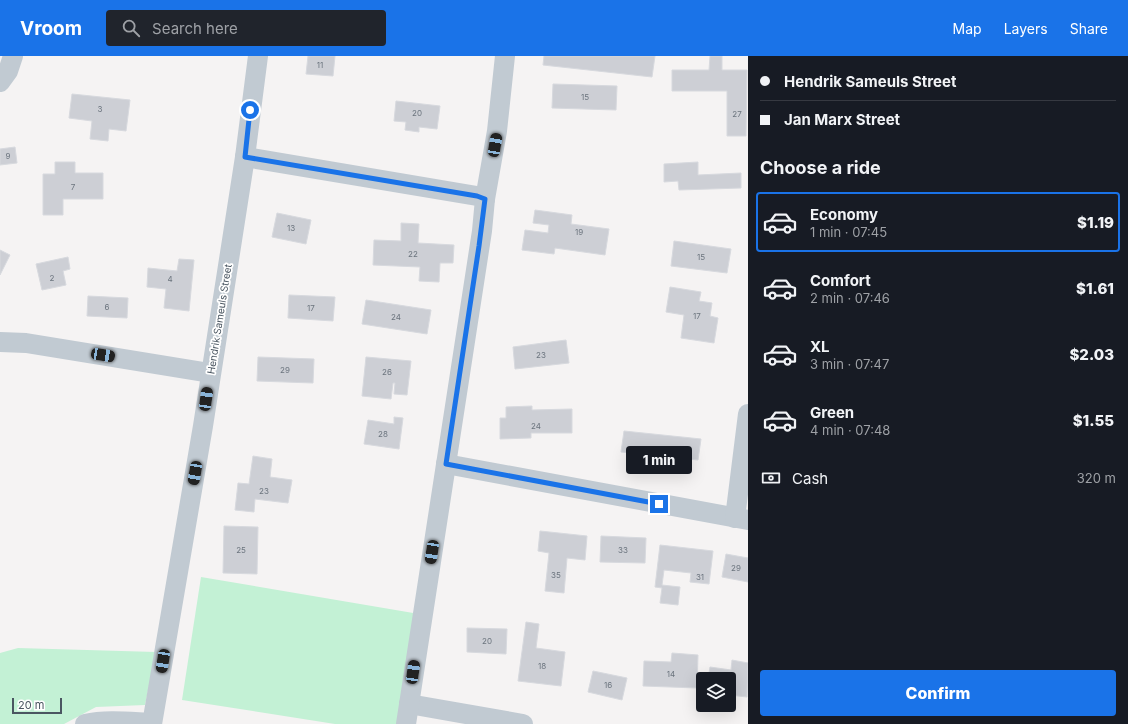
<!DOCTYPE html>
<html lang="en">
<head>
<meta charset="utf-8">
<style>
  :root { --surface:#171b24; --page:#20242c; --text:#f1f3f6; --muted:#9ea1a6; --line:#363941; --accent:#1a73e8 }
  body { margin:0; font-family:Inter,sans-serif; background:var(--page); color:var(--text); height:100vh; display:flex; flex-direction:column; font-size:15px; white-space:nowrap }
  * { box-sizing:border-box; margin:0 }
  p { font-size:13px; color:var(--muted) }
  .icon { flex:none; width:22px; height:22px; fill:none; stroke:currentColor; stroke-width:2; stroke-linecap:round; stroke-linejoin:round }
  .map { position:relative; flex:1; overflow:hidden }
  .details { display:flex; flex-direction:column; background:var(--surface); width:380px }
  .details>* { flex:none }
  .hud { display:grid; align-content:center; height:88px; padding:0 12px; background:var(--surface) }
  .controls { position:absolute; left:696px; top:616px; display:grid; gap:8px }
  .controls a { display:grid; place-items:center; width:40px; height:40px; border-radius:4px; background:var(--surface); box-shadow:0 4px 16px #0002; font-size:20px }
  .scale { position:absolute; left:12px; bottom:10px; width:50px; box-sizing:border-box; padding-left:4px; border:2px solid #4a5661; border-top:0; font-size:11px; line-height:14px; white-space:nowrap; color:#4a5661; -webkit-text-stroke:3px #fff; paint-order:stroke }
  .end { position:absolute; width:18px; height:18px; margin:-9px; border:5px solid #1a73e8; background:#fff; box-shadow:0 0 0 2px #fff }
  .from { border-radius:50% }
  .bubble { position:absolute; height:28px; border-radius:4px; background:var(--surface); box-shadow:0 4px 16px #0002; font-size:13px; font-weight:800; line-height:28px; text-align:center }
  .car { position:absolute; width:12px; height:24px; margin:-12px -6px; border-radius:5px; box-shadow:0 0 3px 1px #0007; background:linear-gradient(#222 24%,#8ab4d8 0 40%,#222 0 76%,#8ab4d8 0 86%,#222 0) }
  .hud b { display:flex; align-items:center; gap:14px; height:38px; font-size:15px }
  .hud b+b { border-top:1px solid var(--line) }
  .hud i { width:10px; height:10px; background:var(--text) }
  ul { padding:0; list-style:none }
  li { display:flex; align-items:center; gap:12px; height:60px; margin:0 8px 6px; padding:0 4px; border:2px solid transparent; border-radius:4px }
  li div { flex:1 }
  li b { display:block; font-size:15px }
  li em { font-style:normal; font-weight:800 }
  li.on { border-color:var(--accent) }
  li>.icon { width:36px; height:36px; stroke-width:1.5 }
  h2 { padding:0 12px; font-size:18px; line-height:48px }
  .pay { display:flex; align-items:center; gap:10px; height:44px; padding:0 12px; font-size:15px }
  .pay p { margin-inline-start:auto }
  .cta { display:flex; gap:8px; margin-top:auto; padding:8px 12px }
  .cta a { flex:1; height:46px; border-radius:4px; background:var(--accent); color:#fff; font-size:16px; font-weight:800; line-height:46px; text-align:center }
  header { display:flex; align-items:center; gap:24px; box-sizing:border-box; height:56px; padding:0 20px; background:var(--accent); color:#fff }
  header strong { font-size:19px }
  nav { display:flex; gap:22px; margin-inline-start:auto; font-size:14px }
  .search { width:280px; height:36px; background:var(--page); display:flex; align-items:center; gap:10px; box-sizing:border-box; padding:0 14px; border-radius:4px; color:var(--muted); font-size:15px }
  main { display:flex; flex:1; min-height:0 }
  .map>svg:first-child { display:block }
</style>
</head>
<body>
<header>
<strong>Vroom</strong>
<div class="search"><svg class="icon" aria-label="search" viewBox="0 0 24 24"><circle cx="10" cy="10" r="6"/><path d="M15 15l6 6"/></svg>Search here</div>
<nav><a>Map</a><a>Layers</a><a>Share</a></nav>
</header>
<main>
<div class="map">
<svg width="748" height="668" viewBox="0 0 748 668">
  <rect width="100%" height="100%" fill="#f5f3f3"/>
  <g fill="#c3f1d5">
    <polygon points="201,521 425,559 408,668 335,668 182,644"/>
    <polygon points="18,592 156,596 145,649 96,651 64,668 0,668 0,597"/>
  </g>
  <g fill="#cdcfd5" stroke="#d7d9de">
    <polygon points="308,0 335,0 333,20 306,18"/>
    <polygon points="544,0 655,0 652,21 543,9"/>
    <polygon points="710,0 722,0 722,14 747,14 746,80 727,80 727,35 672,35 672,14 709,14"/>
    <polygon points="553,28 617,30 616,54 552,52"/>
    <polygon points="72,38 130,44 126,75 109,73 108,85 90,83 92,65 69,62"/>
    <polygon points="396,45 440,50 437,73 419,71 419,76 405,74 406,66 394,65"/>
    <polygon points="15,91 17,107 0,109 0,93"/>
    <polygon points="55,106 75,106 75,117 103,117 103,143 63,143 63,159 43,159 43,118 55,118"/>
    <polygon points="698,106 698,119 741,117 741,132 679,134 678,125 664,126 664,108"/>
    <polygon points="535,154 572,159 571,168 609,173 605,199 555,192 554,198 522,194 525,174 548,177 549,169 533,167"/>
    <polygon points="277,157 311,164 306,188 272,181"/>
    <polygon points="401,167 419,168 418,187 454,189 453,207 440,207 439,226 419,225 420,211 373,209 374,184 401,185"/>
    <polygon points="674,185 731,193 727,217 671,210"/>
    <polygon points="0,194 10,199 0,219"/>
    <polygon points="68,201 70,213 63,215 66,229 42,234 36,208"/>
    <polygon points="179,203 194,204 189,255 164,252 166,233 147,231 148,212 177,215"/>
    <polygon points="670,231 701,236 699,245 712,247 710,260 718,262 714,287 681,282 684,259 666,256"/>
    <polygon points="289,239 335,241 333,265 288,262"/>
    <polygon points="88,240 128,242 127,262 87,260"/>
    <polygon points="366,244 431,254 427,278 362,268"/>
    <polygon points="566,284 569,307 515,313 513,291"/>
    <polygon points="258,301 314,303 313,327 257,325"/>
    <polygon points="366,301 411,305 407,339 394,338 395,327 393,327 391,343 362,340"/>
    <polygon points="532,350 532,354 572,353 572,377 531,377 531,382 500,383 500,362 506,362 506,351"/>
    <polygon points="394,361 403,362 399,393 364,388 368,364 394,368"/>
    <polygon points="624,375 701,383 698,404 621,396"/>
    <polygon points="253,400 272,403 270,421 292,424 288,447 255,443 254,456 235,454 238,427 249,428"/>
    <polygon points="224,470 258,471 257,518 223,517"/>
    <polygon points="540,475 587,480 585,504 567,502 564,537 545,535 549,497 538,495"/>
    <polygon points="601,480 646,482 645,507 600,506"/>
    <polygon points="660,489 713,495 709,528 690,526 691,517 664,514 662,529 680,531 678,549 660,547 662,532 655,531"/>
    <polygon points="726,498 748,502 748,526 722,521"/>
    <polygon points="526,566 539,568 536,592 565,596 561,630 518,625"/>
    <polygon points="467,572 507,573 506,598 467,596"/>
    <polygon points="672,597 698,599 697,632 643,630 644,605 671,606"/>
    <polygon points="732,604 748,607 747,641 729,639 729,623 708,623 710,611 731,614"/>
    <polygon points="593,615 627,622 622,644 588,636"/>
  </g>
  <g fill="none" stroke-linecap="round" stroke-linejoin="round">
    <g stroke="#c1cad2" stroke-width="20">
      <polyline points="0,26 8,15 13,0"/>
      <polyline points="245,101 477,140 485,143"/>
      <polyline points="0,286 26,287 210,317"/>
      <polyline points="446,408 748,464"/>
      <polyline points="735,462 748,358"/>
      <polyline points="409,648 523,668"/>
      <path d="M85 668C107 663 130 666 152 667"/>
      <polyline points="152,668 203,370 245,101 258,0"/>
      <polyline points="406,668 482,175 485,143 497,75 505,0"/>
    </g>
  </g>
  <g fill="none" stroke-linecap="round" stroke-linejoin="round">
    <polyline stroke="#1a73e8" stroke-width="5" points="250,54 245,101 477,140 485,143 479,190 446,408 659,448"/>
  </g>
  <g text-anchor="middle" stroke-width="3.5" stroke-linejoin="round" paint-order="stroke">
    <g font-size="8" fill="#6b747e">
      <text x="320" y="12">11</text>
      <text x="585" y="44">15</text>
      <text x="100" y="56">3</text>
      <text x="417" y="60">20</text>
      <text x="737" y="61">27</text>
      <text x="8" y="103">9</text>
      <text x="73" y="134">7</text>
      <text x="291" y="175">13</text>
      <text x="579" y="179">19</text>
      <text x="413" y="201">22</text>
      <text x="701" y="204">15</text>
      <text x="52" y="225">2</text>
      <text x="170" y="226">4</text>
      <text x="107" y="254">6</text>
      <text x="311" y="255">17</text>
      <text x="697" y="263">17</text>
      <text x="396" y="264">24</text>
      <text x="541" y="302">23</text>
      <text x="285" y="317">29</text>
      <text x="387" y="319">26</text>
      <text x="536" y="373">24</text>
      <text x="383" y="381">28</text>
      <text x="264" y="438">23</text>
      <text x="241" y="497">25</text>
      <text x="623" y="497">33</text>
      <text x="736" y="515">29</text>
      <text x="556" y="522">35</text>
      <text x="700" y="524">31</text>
      <text x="487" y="588">20</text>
      <text x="542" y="613">18</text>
      <text x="671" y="621">14</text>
      <text x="608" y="632">16</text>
    </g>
    <g font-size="10" fill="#4a5661" stroke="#fff">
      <text transform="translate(219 263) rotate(-81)" y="4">Hendrik Sameuls Street</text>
    </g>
  </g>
</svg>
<div class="controls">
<a><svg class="icon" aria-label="layers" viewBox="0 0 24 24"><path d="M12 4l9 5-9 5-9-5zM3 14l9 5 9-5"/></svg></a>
</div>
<div class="scale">20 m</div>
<i class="end from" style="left:250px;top:54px"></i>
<i class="end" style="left:659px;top:448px"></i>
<div class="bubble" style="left:626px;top:390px;width:66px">1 min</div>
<i class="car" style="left:495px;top:89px;rotate:10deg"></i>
<i class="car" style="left:103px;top:299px;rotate:99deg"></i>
<i class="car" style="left:206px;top:343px;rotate:8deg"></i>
<i class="car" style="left:195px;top:417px;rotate:190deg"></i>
<i class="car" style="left:432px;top:496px;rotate:189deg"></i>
<i class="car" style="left:163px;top:605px;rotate:189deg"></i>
<i class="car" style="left:413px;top:616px;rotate:8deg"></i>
</div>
<section class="details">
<div class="hud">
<b><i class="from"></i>Hendrik Sameuls Street</b>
<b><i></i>Jan Marx Street</b>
</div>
<h2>Choose a ride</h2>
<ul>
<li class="on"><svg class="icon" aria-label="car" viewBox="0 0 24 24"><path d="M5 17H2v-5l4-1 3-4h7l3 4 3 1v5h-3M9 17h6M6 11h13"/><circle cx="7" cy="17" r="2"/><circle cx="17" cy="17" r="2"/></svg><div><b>Economy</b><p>1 min · 07:45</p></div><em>$1.19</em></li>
<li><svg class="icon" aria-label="car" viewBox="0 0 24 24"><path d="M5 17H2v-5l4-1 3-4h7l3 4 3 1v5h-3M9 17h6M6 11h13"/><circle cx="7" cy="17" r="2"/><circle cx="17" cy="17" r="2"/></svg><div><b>Comfort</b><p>2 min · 07:46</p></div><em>$1.61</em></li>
<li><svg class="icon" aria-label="car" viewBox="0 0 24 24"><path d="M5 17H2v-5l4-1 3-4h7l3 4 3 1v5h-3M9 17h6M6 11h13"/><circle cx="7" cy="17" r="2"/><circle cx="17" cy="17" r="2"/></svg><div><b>XL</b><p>3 min · 07:47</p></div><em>$2.03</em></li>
<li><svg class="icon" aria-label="car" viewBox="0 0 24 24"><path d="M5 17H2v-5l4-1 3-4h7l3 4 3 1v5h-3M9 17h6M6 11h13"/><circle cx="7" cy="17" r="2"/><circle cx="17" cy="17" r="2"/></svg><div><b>Green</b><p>4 min · 07:48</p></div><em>$1.55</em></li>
</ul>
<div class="pay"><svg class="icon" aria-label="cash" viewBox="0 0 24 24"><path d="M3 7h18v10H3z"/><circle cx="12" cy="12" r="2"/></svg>Cash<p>320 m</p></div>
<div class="cta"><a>Confirm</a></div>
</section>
</main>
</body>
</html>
